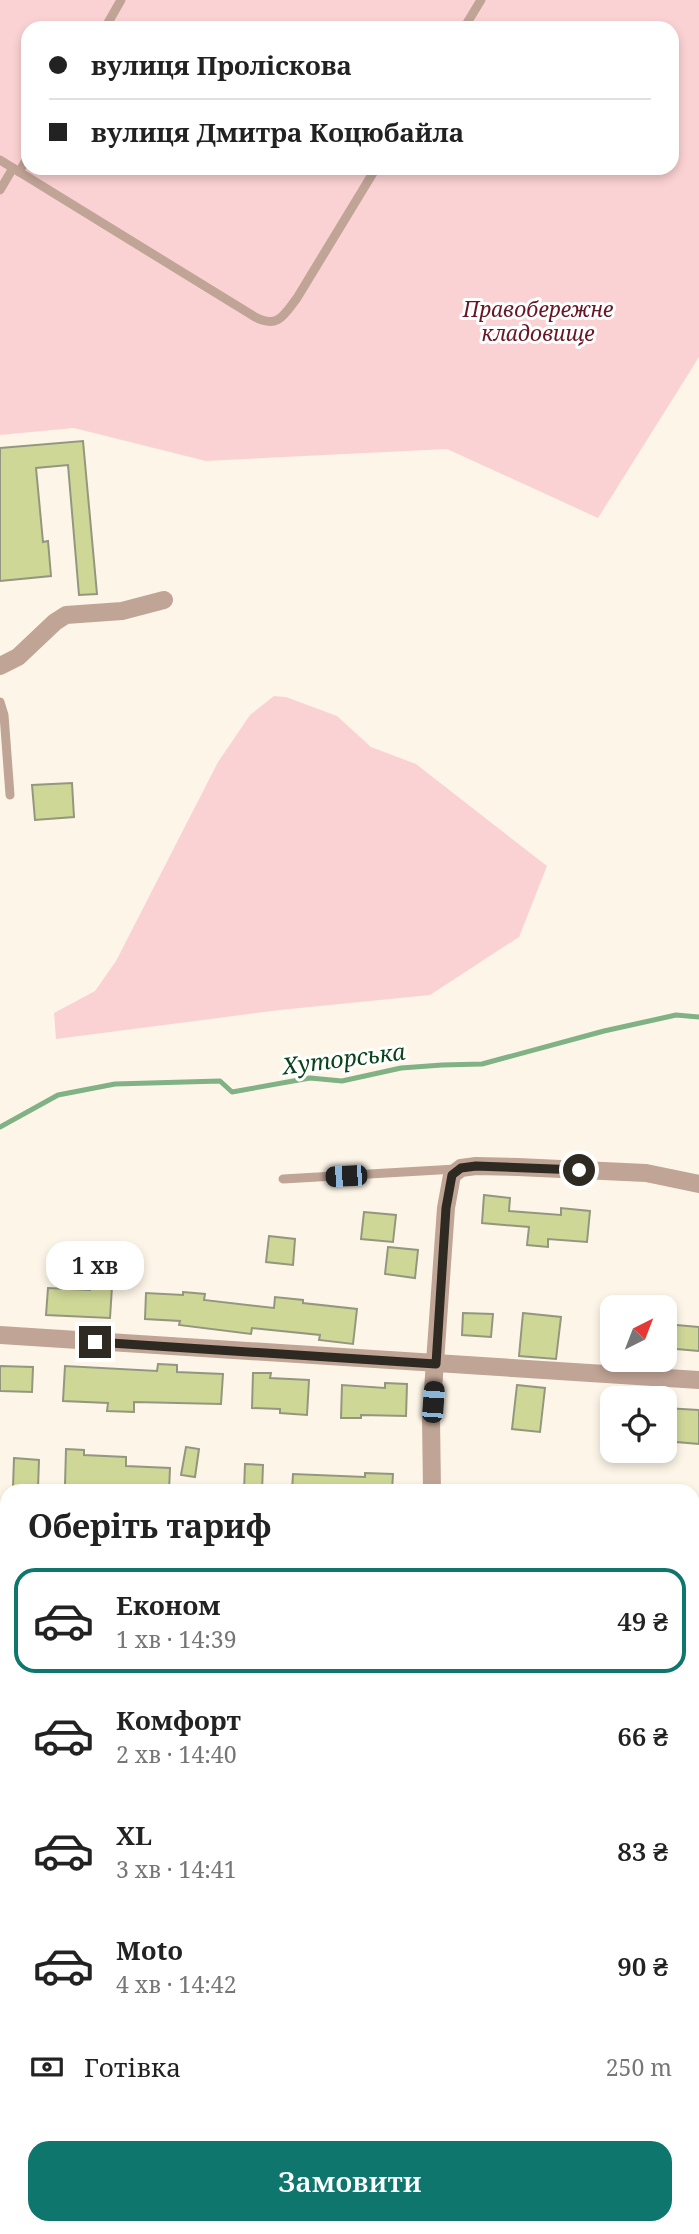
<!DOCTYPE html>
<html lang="uk">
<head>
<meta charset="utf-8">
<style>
  :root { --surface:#fff; --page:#f6f6f6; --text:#222; --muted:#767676; --line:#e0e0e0; --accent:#0f766e }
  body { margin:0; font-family:"Noto Serif",serif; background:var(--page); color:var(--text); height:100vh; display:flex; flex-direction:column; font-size:26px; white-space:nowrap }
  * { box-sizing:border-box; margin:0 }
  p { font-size:23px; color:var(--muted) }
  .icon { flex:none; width:38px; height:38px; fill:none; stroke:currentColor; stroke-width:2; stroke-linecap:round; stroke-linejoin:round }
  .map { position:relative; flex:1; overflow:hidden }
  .drawer { position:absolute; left:0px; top:1484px; width:700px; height:751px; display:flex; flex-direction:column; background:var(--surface); border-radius:21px 21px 0 0; box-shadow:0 4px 10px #0003 }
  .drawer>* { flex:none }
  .hud { position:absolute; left:21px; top:21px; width:658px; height:154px; border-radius:21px; box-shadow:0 4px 10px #0003; display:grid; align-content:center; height:154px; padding:0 28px; background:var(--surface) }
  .needle { width:46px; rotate:42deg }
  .tools { position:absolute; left:600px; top:1295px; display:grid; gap:14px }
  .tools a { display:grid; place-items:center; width:77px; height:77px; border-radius:14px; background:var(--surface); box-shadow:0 4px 10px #0003; font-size:35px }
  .end { position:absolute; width:32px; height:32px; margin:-16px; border:9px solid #2e2921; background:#fff; box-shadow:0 0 0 4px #fff }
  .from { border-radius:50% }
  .bubble { position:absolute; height:49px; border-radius:21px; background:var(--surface); box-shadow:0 4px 10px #0003; font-size:23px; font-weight:600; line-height:49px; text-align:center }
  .car { position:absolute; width:21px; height:42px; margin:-21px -10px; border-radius:9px; box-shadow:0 0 5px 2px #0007; background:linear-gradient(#222 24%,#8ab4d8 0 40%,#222 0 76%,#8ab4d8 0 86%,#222 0) }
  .hud b { display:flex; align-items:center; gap:24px; height:66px; font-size:26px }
  .hud b+b { border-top:2px solid var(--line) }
  .hud i { width:18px; height:18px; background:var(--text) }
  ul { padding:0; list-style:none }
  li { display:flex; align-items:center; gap:21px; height:105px; margin:0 14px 10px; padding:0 14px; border:4px solid transparent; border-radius:21px }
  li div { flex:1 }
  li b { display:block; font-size:26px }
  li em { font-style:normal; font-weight:600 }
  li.selected { border-color:var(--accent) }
  li>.icon { width:63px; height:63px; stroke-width:1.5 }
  h2 { padding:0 28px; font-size:32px; line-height:84px }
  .pay { display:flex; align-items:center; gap:18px; height:77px; padding:0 28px; font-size:26px }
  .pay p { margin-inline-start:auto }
  .cta { display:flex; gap:14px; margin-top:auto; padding:14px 28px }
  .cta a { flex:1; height:80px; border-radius:21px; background:var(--accent); color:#fff; font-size:28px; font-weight:600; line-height:80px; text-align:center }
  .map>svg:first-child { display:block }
</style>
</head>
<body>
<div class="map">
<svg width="699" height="2234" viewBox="0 0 699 2234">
  <rect width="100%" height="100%" fill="#fdf6e8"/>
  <g fill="#fbd2d3" fill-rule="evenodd">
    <path d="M0 0H699V357L598 518 447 449 206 461 74 428 0 435ZM28 28H672V168H28Z"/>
    <polygon points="274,696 286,697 337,716 371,747 416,764 547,866 519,937 430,995 280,1010 56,1039 54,1013 95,991 116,961 218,762 250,715"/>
  </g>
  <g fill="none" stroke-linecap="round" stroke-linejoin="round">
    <polyline stroke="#80b285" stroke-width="5" points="0,1127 58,1095 115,1084 220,1081 232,1092 310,1078 342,1081 401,1068 442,1065 482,1064 604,1031 676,1015 699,1017"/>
  </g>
  <g fill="#cfd797" stroke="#939780" stroke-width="2">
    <polygon points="83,441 97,594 79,595 68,465 36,468 43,542 48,541 51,576 0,581 0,448"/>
    <polygon points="72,783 74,817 35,820 32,785"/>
    <polygon points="484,1195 510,1198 509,1211 561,1215 561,1208 590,1211 587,1242 548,1239 548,1247 527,1245 529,1227 482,1223"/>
    <polygon points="364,1212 396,1215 393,1242 361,1239"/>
    <polygon points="269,1236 295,1239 293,1265 266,1262"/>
    <polygon points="388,1247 418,1250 415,1278 385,1274"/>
    <polygon points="90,1286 112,1287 110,1318 46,1315 48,1288 90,1290"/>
    <polygon points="183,1292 205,1294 204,1300 274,1308 275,1297 303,1300 303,1303 357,1309 353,1344 319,1340 320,1335 252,1328 251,1334 179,1325 180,1321 145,1319 146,1293 183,1295"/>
    <polygon points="463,1313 493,1314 491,1337 462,1335"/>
    <polygon points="523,1313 561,1317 556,1359 519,1356"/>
    <polygon points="665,1324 699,1327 699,1351 665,1348"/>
    <polygon points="158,1364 177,1365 177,1372 223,1374 221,1404 134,1402 134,1412 107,1411 108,1403 63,1401 65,1366 157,1371"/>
    <polygon points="0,1366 33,1367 32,1392 0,1391"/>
    <polygon points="253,1373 271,1373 270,1378 309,1380 307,1415 280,1413 280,1409 252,1408"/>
    <polygon points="385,1383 407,1384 406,1416 361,1415 361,1418 341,1418 342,1385 385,1388"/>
    <polygon points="517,1385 545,1388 540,1432 512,1429"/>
    <polygon points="665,1408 699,1410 699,1444 665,1441"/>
    <polygon points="186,1447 199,1449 195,1477 181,1475"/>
    <polygon points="66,1449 84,1450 84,1455 126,1457 126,1466 170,1468 169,1491 103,1490 103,1487 65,1485"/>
    <polygon points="14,1458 39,1460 38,1488 13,1487"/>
    <polygon points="245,1464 263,1465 262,1491 244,1491"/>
    <polygon points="365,1473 393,1474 392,1491 292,1491 293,1474 365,1477"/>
  </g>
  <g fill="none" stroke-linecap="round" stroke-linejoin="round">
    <g stroke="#c0a496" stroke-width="9">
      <polyline points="105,28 121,0"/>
      <polyline points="464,28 481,0"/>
      <path d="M0 160 255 317C278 329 284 315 297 298L376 168"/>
      <polyline points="19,172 28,157"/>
      <polyline points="0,190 13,168"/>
      <polyline points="0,702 4,715 10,795"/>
      <polyline points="283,1179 456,1169"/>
      <polyline points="693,1659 699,1569"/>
      <polyline points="52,2234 52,2228"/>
    </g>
    <g stroke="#c0a496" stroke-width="18">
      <polyline points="0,666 18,657 55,622 66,615 122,611 164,600"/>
      <polyline points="0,1335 699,1380"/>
      <polyline points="432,1491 431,1418 446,1208 452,1175 461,1168 476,1166 518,1167 646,1173 699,1184"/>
      <polyline points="0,1524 7,1525"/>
      <polyline points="693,1569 699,1569"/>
      <polyline points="0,1916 7,1917"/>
      <polyline points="693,1966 699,1967"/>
      <polyline points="379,2234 379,2228"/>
    </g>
  </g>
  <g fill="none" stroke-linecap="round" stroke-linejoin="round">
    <polyline stroke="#2e2921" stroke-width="9" points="95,1342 436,1364 446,1208 452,1175 461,1168 476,1166 579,1170"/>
  </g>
  <g text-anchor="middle" stroke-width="6" stroke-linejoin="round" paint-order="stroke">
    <g font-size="21" font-style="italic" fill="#681624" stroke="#fff">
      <text x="538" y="317">Правобережне<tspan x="538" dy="24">кладовище</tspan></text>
    </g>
    <g font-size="23" font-style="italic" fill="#0a4319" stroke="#fff">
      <text transform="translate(344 1059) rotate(-7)" y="8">Хуторська</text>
    </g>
  </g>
</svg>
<div class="tools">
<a><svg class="needle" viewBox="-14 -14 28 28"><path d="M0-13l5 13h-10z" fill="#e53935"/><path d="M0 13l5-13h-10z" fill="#767676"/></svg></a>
<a><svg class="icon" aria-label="locate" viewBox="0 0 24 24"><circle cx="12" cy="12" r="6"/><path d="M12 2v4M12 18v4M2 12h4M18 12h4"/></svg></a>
</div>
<i class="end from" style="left:579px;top:1170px"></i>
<i class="end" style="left:95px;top:1342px"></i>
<div class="bubble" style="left:46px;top:1241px;width:98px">1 хв</div>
<i class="car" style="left:346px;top:1176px;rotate:267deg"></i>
<i class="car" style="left:433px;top:1402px;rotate:4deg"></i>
<div class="hud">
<b><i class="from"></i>вулиця Проліскова</b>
<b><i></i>вулиця Дмитра Коцюбайла</b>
</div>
<section class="drawer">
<h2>Оберіть тариф</h2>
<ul>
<li class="selected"><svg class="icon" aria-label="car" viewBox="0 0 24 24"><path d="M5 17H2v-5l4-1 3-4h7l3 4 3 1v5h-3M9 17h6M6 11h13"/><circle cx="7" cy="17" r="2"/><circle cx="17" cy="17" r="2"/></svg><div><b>Економ</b><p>1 хв · 14:39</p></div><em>49 ₴</em></li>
<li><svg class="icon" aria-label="car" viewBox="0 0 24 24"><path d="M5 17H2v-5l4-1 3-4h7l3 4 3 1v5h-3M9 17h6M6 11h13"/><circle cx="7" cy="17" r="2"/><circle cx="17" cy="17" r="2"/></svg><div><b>Комфорт</b><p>2 хв · 14:40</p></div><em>66 ₴</em></li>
<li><svg class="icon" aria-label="car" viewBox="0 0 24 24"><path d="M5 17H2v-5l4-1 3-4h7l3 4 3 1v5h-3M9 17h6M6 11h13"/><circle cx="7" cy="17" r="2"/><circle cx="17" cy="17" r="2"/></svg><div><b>XL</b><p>3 хв · 14:41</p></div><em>83 ₴</em></li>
<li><svg class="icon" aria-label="car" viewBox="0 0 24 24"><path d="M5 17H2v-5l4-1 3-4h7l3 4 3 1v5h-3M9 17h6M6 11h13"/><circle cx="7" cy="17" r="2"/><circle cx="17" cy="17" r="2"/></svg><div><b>Moto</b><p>4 хв · 14:42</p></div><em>90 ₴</em></li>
</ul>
<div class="pay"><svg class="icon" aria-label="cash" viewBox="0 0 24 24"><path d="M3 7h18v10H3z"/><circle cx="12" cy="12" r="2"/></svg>Готівка<p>250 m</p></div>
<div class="cta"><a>Замовити</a></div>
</section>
</div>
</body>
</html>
